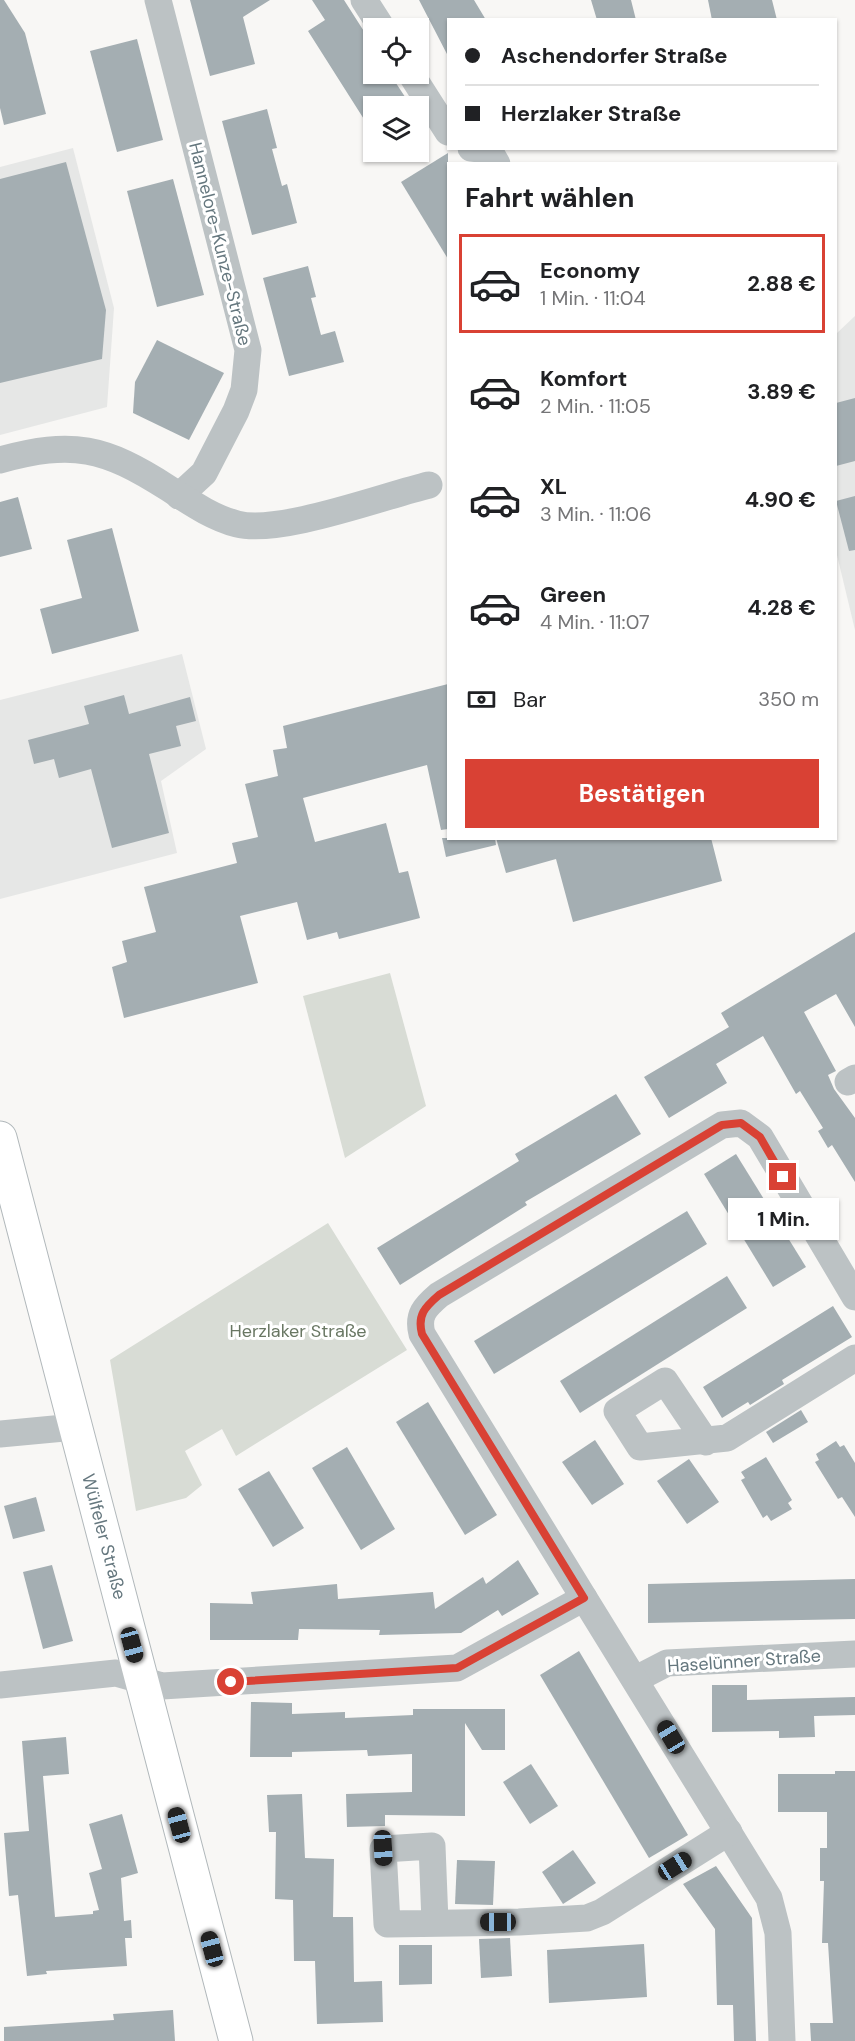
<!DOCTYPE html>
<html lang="de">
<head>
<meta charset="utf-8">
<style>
  :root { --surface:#fff; --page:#f2f2f2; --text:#202124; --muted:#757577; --line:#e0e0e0; --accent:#d94134 }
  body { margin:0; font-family:"DM Sans",sans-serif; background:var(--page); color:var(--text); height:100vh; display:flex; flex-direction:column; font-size:22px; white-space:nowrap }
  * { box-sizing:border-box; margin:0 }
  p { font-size:20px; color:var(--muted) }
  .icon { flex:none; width:33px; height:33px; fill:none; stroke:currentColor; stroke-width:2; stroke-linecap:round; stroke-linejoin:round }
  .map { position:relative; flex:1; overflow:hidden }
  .sheet { position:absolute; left:447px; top:162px; width:390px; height:678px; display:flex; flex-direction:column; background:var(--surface); border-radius:0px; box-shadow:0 2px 4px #0004 }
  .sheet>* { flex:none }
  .top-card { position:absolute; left:447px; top:18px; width:390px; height:132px; border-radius:0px; box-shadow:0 2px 4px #0004; display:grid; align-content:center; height:132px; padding:0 18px; background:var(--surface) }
  .buttons { position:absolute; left:363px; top:18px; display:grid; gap:12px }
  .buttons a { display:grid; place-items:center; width:66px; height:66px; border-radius:0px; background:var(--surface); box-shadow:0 2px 4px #0004; font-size:30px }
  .end { position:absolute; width:27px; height:27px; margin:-14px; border:8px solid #d94134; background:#fff; box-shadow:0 0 0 3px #fff }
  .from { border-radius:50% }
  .bubble { position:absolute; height:42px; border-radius:0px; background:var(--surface); box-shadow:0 2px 4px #0004; font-size:20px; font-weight:700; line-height:42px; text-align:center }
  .car { position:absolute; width:18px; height:36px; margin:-18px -9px; border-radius:8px; box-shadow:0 0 4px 2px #0007; background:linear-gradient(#222 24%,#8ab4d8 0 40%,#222 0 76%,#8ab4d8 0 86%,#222 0) }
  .top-card b { display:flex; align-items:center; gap:21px; height:57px; font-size:22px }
  .top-card b+b { border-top:2px solid var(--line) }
  .top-card i { width:15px; height:15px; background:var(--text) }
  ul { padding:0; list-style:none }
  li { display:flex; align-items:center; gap:18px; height:99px; margin:0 12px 9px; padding:0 6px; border:3px solid transparent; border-radius:0px }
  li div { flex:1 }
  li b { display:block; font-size:22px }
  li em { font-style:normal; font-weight:700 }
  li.selected { border-color:var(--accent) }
  li>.icon { width:54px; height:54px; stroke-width:1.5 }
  h2 { padding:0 18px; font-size:27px; line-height:72px }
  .pay { display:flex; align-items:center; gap:15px; height:66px; padding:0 18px; font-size:22px }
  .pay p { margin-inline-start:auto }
  .action { display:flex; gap:12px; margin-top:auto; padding:12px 18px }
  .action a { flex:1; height:69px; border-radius:0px; background:var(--accent); color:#fff; font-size:24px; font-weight:700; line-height:69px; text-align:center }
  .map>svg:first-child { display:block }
</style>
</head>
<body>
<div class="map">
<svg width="855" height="2041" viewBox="0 0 855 2041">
  <rect width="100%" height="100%" fill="#f8f7f5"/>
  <g fill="#e6e7e6">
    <polygon points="73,148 114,308 107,407 0,435 0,167"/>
    <polygon points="855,316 855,630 836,551 836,334"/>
    <polygon points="182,654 206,749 161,781 177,853 0,899 0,700"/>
  </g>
  <g fill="#d8dcd5">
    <polygon points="390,973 426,1106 345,1158 303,996"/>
    <polygon points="328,1223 407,1350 236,1456 222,1429 185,1451 202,1485 186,1498 136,1511 110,1360"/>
  </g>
  <g fill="#a4aeb2">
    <polygon points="0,0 4,0 25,33 46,114 4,125 0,108"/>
    <polygon points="190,0 270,0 243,17 255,64 210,76"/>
    <polygon points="312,0 344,0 374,47 374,74 390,74 411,106 374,106 374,135 308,31 325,20"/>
    <polygon points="419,0 474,0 486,20 448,20 448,56"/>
    <polygon points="591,0 631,0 636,20 597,20"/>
    <polygon points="708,0 772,0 777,20 712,20"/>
    <polygon points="137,39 163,140 117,152 90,51"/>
    <polygon points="267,109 277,148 272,149 282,186 287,184 297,223 252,235 222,121"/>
    <polygon points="448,153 448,259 401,182"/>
    <polygon points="66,162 106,310 102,359 0,383 0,179"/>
    <polygon points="173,179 204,295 157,307 127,191"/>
    <polygon points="308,266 316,297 311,298 321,335 335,331 344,362 289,376 263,278"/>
    <polygon points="157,340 224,373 189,440 133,413 135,382"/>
    <polygon points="855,398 855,461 836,466 836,403"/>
    <polygon points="855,496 855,550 849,551 836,501"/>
    <polygon points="18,497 32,549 0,557 0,502"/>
    <polygon points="112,528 139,631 52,654 40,609 82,598 67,540"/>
    <polygon points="448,684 448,829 441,830 427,765 303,798 315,842 386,823 399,873 408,871 420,918 339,939 337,932 307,940 297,902 240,916 258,983 124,1018 112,967 127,962 122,941 156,932 144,887 237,863 232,843 258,837 245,784 278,776 273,750 287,748 283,726"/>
    <polygon points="124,695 129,714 190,697 196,721 176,726 181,746 149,754 169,833 112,848 91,769 59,778 54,759 34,764 28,740 89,724 84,706"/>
    <polygon points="442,838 495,838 496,845 446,857"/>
    <polygon points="496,838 711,838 722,881 573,922 556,859 506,873"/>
    <polygon points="855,932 855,1027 836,994 804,1012 836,1071 828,1075 834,1089 855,1118 855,1182 832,1145 828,1148 818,1131 823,1128 800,1091 796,1094 763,1036 716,1064 727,1083 669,1118 644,1077 729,1027 721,1013"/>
    <polygon points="616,1094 641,1134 525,1202 527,1205 400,1285 377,1248 519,1161 515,1154"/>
    <polygon points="736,1154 806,1267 773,1287 704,1174"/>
    <polygon points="687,1211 707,1244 494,1374 474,1341"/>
    <polygon points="727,1276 747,1308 580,1413 560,1381"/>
    <polygon points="833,1306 852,1337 782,1380 784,1384 750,1405 748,1402 722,1418 703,1387"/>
    <polygon points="428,1402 497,1515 465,1535 396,1422"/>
    <polygon points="801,1410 808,1422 773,1443 766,1432"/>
    <polygon points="595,1440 624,1484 592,1505 562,1462"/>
    <polygon points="836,1441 840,1447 844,1445 855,1463 855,1517 842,1497 838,1499 815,1462 819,1460 816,1454"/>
    <polygon points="347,1447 395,1529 361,1550 312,1468"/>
    <polygon points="766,1457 792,1500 788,1503 792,1509 771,1521 767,1515 763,1518 741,1480 745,1478 741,1472"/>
    <polygon points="689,1459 719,1502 687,1524 657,1481"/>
    <polygon points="269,1471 304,1528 273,1547 238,1489"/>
    <polygon points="36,1497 45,1531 13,1539 4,1506"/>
    <polygon points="518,1560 539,1594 502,1616 498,1610 461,1633 379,1635 380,1630 299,1629 298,1640 210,1640 210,1603 253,1604 251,1592 337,1584 338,1599 433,1592 435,1609 483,1577 486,1584"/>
    <polygon points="52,1565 73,1641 43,1649 23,1572"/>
    <polygon points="855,1579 855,1619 648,1623 648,1584"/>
    <polygon points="579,1651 688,1835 649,1858 540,1675"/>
    <polygon points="712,1685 747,1685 747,1700 855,1697 855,1715 814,1716 815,1737 779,1738 779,1731 712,1732"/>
    <polygon points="251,1702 292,1703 292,1714 345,1712 345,1718 413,1715 413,1709 505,1709 505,1750 482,1750 465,1723 465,1816 385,1815 385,1826 347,1827 346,1794 412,1792 412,1754 368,1756 367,1750 292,1752 292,1757 250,1757"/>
    <polygon points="66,1737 69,1774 43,1776 55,1917 93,1914 93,1911 99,1910 89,1873 102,1869 89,1824 122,1814 138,1873 121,1878 124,1921 131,1920 132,1938 125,1938 127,1966 46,1971 47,1974 27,1976 18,1895 9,1896 4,1833 29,1831 22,1741"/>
    <polygon points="531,1764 558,1806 530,1824 503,1782"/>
    <polygon points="835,1771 855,1771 855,2041 811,2041 810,2023 833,2023 828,1943 822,1943 824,1881 820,1881 820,1848 827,1848 827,1812 778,1812 778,1774 835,1774"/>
    <polygon points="302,1794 305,1858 334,1859 333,1917 353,1917 354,1982 382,1981 383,2022 317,2024 315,1961 294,1961 293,1900 275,1899 276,1832 269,1832 267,1795"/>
    <polygon points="573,1850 596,1883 563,1904 542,1872"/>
    <polygon points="457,1860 495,1861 493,1905 455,1904"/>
    <polygon points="716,1866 752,1918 756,2041 734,2041 733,2005 717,2005 715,1929 683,1884"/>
    <polygon points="510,1938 512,1976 481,1978 479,1939"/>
    <polygon points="644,1944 647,1997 549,2003 547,1950"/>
    <polygon points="399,1945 432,1945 432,1984 399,1985"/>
    <polygon points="173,2010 175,2041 4,2041 4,2027 114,2020 113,2014"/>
  </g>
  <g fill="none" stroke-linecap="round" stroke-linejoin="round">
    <defs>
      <g id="secondary">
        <path id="s1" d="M0 1138 236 2041"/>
      </g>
    </defs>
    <use href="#secondary" stroke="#b1b8bb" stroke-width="35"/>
    <g stroke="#bcc2c4" stroke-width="27">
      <polyline points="158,0 248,350 244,390 236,411 204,473 179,496"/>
      <polyline points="364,0 382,28"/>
      <polyline points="411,74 448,132"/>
      <polyline points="471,148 489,150 497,164"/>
      <path d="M0 460C73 440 104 447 168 488 190 502 211 517 237 524 280 535 383 496 429 485"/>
      <polyline points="848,1082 855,1078"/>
      <polyline points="0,1434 75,1427"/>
      <polyline points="706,1442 665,1381 617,1411 640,1447 727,1438 855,1358"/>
      <path d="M584 1598 422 1334C417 1315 425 1307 439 1295L722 1125 741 1123 760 1137 855 1297"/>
      <polyline points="636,1679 667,1663 855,1654"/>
      <polyline points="0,1685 116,1673 162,1686 457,1668 584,1598 769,1898 778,1933 782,2041"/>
      <polyline points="435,1922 432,1846 383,1849 387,1924 519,1922 587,1918 602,1912 729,1832"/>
    </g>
    <use href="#secondary" stroke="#fff" stroke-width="33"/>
  </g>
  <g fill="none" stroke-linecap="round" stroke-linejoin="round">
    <path stroke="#d94134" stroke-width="8" d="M231 1682 457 1668 584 1598 422 1334C417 1315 425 1307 439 1295L722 1125 741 1123 760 1137 783 1177"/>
  </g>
  <g text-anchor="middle" stroke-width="6" stroke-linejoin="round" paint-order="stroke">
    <g font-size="18" fill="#65777e" stroke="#fff">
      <text transform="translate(220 244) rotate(76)" y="6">Hannelore-Kunze-Straße</text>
      <text dy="6" stroke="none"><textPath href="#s1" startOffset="412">Wülfeler Straße</textPath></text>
      <text transform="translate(744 1661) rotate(-4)" y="6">Haselünner Straße</text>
    </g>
    <g font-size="18" fill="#697763" stroke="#fff">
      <text x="298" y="1337">Herzlaker Straße</text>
    </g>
  </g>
</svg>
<div class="buttons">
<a><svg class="icon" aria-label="locate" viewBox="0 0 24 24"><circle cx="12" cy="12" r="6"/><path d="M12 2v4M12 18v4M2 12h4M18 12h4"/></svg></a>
<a><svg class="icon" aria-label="layers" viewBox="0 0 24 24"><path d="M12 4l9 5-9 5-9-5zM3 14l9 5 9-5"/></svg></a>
</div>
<i class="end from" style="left:231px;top:1682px"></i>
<i class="end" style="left:783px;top:1177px"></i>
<div class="bubble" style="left:728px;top:1198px;width:111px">1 Min.</div>
<i class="car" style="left:132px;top:1645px;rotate:165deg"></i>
<i class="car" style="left:671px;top:1737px;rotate:329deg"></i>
<i class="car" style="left:179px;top:1825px;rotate:345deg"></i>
<i class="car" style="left:383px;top:1848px;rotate:177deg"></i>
<i class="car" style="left:675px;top:1866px;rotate:58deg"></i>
<i class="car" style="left:498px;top:1922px;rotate:270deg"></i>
<i class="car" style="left:212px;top:1949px;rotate:345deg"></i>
<div class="top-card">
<b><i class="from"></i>Aschendorfer Straße</b>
<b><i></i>Herzlaker Straße</b>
</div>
<section class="sheet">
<h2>Fahrt wählen</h2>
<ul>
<li class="selected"><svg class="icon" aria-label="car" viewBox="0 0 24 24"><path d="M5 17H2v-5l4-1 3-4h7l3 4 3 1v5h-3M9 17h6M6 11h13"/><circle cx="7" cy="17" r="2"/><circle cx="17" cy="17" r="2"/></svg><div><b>Economy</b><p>1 Min. · 11:04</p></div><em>2.88 €</em></li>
<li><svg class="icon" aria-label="car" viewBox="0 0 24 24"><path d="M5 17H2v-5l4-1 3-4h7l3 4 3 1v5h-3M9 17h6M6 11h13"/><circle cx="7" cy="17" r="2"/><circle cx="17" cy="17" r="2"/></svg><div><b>Komfort</b><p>2 Min. · 11:05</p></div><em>3.89 €</em></li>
<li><svg class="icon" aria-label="car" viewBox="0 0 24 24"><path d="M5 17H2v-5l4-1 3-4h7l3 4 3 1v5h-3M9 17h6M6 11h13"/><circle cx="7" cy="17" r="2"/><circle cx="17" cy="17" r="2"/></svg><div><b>XL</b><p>3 Min. · 11:06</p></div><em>4.90 €</em></li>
<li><svg class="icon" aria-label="car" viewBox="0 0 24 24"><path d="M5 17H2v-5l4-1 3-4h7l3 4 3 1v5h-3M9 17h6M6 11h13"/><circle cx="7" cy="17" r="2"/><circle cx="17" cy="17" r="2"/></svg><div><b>Green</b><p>4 Min. · 11:07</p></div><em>4.28 €</em></li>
</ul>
<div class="pay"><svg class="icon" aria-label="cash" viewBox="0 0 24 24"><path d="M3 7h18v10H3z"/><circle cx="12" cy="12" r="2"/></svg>Bar<p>350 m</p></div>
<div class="action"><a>Bestätigen</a></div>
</section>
</div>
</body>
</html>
